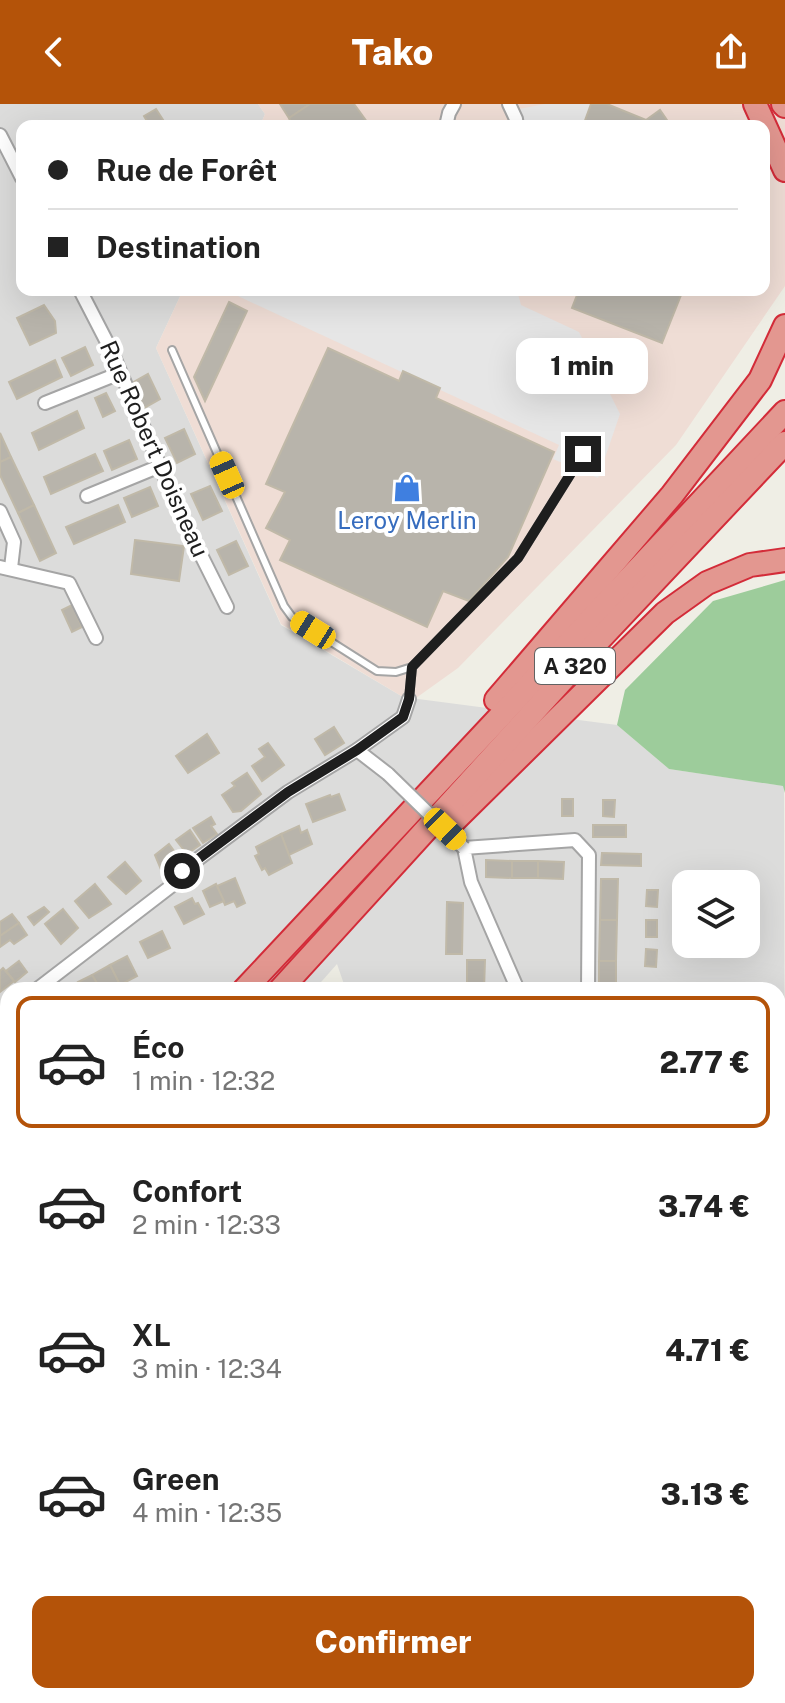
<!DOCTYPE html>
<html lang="fr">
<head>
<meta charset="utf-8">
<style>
  :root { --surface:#fff; --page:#f2f2f2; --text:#222; --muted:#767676; --line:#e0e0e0; --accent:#b45309 }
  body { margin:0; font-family:"Public Sans",sans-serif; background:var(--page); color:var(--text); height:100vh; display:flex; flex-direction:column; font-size:30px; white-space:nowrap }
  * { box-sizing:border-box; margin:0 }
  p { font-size:26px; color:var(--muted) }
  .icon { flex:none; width:44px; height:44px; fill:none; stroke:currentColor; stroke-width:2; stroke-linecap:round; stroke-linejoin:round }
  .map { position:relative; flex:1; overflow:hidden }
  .drawer { position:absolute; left:0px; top:878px; width:786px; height:722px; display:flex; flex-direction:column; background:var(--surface); border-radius:24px 24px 0 0; box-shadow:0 8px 32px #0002 }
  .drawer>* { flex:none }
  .top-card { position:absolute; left:16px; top:16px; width:754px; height:176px; border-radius:16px; box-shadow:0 8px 32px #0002; display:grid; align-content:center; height:176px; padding:0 32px; background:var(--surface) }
  .buttons { position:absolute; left:672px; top:766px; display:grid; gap:16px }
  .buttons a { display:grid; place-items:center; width:88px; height:88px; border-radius:16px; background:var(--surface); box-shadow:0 8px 32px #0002; font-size:40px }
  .end { position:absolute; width:36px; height:36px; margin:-18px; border:10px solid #1e1e1e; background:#fff; box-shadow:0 0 0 4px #fff }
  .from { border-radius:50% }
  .bubble { position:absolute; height:56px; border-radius:16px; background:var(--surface); box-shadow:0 8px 32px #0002; font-size:26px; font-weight:800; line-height:56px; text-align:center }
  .car { position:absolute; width:24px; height:48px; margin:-24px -12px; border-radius:10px; box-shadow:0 0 6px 2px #0007; background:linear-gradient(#f5c518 24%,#345 0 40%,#f5c518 0 76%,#345 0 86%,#f5c518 0) }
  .top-card b { display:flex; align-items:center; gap:28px; height:76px; font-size:30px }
  .top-card b+b { border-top:2px solid var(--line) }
  .top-card i { width:20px; height:20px; background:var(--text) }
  ul { padding:14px 0 0; list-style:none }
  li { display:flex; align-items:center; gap:24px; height:132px; margin:0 16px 12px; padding:0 16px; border:4px solid transparent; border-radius:16px }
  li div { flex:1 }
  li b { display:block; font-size:30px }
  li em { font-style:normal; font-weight:800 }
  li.on { border-color:var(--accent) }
  li>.icon { width:72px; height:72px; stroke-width:1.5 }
  .action { display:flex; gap:16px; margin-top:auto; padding:16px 32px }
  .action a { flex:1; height:92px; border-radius:16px; background:var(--accent); color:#fff; font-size:32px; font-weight:800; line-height:92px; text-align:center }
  header { display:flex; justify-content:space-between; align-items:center; height:104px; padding:0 32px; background:var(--accent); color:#fff; font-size:36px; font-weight:800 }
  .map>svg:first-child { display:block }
</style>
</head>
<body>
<header><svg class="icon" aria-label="back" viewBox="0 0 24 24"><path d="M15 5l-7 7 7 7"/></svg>Tako<svg class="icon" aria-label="share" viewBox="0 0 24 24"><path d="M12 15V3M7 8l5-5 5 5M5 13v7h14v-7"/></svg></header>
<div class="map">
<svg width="785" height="1599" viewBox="0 0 785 1599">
  <rect width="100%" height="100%" fill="#efeee5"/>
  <path fill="#dcdcdb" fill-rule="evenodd" d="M0 0H258L265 10 260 22H22V186H183L156 244 281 521 403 593 617 621 669 665 784 682 785 1078 778 1086V886H346L337 860 314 886H8V1233L0 1242ZM686 780H746V840H686Z"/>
  <polygon fill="#efddd5" points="258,0 785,0 785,182 676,341 458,564 416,594 403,593 281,520 156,244 183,186 764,186 764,22 260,22 265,10"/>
  <g fill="#9dcc9b">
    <polygon points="785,476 785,689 783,682 669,665 617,621 625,586 713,497"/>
    <polygon points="778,1095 785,1103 785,1599 0,1599 0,1242 8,1233 8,1592 778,1592"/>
  </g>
  <g fill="#e6e6e6">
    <polygon points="545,0 591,0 583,22 522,22 519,5"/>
    <polygon points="225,186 517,186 521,201 579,228 620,310 598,374 553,355 559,341"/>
  </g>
  <g fill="#b8b4ab" stroke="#c0b9a8" stroke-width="2">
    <polygon points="280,0 310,0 289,14"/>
    <polygon points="310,0 354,0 370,22 293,22 289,14"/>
    <polygon points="591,0 607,0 646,16 660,6 671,22 583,22"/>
    <polygon points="156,5 167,22 150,22 144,12"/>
    <polygon points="579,186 683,186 662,239 572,204"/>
    <polygon points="229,198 247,207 205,297 194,273"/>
    <polygon points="44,201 55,217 56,229 30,241 17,214"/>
    <polygon points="85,243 93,261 71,272 62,254"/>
    <polygon points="328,244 399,277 403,267 440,284 436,294 554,348 508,453 469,497 443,487 427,523 280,456 290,436 266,424 285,388 266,380"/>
    <polygon points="55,256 62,273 17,295 9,278"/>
    <polygon points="148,270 160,295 144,304 132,279"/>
    <polygon points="106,289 115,307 103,313 95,294"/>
    <polygon points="77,307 84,324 39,346 32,329"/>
    <polygon points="184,325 195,350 177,359 165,334"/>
    <polygon points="0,329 11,353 0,358"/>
    <polygon points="129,336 137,355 112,366 104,347"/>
    <polygon points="95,350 103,367 51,390 44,373"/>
    <polygon points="11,353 34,401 18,409 0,371 0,358"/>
    <polygon points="210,382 222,407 203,416 191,390"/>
    <polygon points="150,383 158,402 132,413 124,394"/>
    <polygon points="34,401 56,449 40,457 18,409"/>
    <polygon points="118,401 125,418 74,440 66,423"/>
    <polygon points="135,436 184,442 179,477 131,470"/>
    <polygon points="236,437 248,462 229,471 217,446"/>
    <polygon points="72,501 82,523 72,528 62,506"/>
    <polygon points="334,623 344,639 325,651 315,635"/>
    <polygon points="207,630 219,649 188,669 176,652"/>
    <polygon points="268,639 284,661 262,677 252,662 265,653 259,645"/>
    <polygon points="247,669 261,690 241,707 233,708 222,691 235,682 232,679"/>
    <polygon points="339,690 345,706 313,718 306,700 330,691 331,693"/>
    <rect x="562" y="695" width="11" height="17"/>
    <polygon points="603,696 615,696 614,713 603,712"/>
    <polygon points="211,713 215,720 211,722 217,730 203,739 193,724"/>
    <rect x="593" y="721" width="33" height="12"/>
    <polygon points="299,722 301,729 307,726 312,740 289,751 281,730"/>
    <polygon points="190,726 200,741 187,750 176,736"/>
    <polygon points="281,730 292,759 269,771 265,764 262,766 255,752 259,750 256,743"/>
    <polygon points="169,740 180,755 162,768 155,751"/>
    <polygon points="602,749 641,750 641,762 601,761"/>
    <polygon points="486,756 512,757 512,774 486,773"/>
    <rect x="512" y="757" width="26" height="17"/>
    <polygon points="538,757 564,758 563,775 538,774"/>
    <polygon points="125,758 141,777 126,790 108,773"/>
    <polygon points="235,774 245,799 237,803 234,797 225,801 217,782"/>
    <polygon points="601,775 618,775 617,816 600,816"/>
    <polygon points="95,780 111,800 89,814 75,797"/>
    <polygon points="216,780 224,797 210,803 203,787"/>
    <polygon points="647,786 658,786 657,803 646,802"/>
    <polygon points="192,794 195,800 198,799 204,810 184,820 175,803"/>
    <polygon points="447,798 463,799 462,850 446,850"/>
    <polygon points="44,803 49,808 34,821 28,813"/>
    <polygon points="63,805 78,824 61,840 45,820"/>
    <polygon points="12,810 19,819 0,832 0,818"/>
    <polygon points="600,816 617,816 616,857 599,857"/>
    <rect x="646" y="816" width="11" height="17"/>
    <polygon points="19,819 27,831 14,840 10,836 0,843 0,832"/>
    <polygon points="162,827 170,844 148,854 140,838"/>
    <polygon points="646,845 657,846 656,863 645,862"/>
    <polygon points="127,852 137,872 120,881 110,861"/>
    <polygon points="467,856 485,856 484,886 467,886"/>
    <polygon points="19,857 27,868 15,878 6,867"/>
    <rect x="599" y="857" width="17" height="29"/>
    <polygon points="110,861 119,879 101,886 92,871"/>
    <polygon points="3,864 14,877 0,888 0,867"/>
    <polygon points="92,871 101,886 82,886 78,878"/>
    <polygon points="6,925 8,953 0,958 0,928"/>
  </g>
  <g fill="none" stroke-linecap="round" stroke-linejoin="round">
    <defs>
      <g id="lane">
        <polyline points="172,246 284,502 292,513 377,567 396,568 412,563 518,454 583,350"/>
        <polyline points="409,595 412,563"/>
      </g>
      <g id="street">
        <polyline points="509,0 516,15 517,22"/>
        <polyline points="446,22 449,9 454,0"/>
        <polyline points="0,31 22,74"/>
        <polyline points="80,186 112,248 179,407 227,503"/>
        <polyline points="45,299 120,269"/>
        <polyline points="87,392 160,362"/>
        <polyline points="0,407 14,438 11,464"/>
        <polyline points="0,463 69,479 96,534"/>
        <polyline points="357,646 388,670"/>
        <polyline points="36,886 170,783 182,767 288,688 357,646 403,613 409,595"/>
        <polyline points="518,886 471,778 464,744 575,736 589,751 588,886"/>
        <polyline points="0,911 8,907"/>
      </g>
      <g id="highway">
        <polyline points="755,0 785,66"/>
        <polyline points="783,0 785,2"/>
        <polyline points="496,596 672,391 760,276 785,222"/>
        <polyline points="450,721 665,509 707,479 750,461 785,456"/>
        <polyline points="244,886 785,308"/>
        <polyline points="280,886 598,537 785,339"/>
        <polyline points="0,1149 8,1140"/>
        <polyline points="0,1186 8,1177"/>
      </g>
    </defs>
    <use href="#lane" stroke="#a5a5a5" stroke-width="10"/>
    <use href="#street" stroke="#a5a5a5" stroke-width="16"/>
    <use href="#highway" stroke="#d32c39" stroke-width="26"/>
    <use href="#lane" stroke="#fff" stroke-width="6"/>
    <use href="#street" stroke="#fff" stroke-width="12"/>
    <use href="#highway" stroke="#e39790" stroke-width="22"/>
    <defs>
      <polyline id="street-bridge" points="388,670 464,744"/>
    </defs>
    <use href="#street-bridge" stroke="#a5a5a5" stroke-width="16" stroke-linecap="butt"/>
    <use href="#street-bridge" stroke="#fff" stroke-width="12"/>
  </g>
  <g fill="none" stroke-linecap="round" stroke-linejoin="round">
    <polyline stroke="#1e1e1e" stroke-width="10" points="182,767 288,688 357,646 403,613 409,595 412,563 518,454 583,350"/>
  </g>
  <defs>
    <symbol id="shop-bare" viewBox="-9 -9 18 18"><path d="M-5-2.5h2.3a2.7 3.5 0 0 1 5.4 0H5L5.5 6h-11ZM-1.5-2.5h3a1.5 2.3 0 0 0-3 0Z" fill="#3f7fe0" stroke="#fff" stroke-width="2.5" paint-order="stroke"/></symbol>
  </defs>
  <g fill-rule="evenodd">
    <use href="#shop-bare" x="387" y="364" width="40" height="40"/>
  </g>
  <g text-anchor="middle" stroke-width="8" stroke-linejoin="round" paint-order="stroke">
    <rect fill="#fff" stroke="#626262" stroke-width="2" x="535" y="544" width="80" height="36" rx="6"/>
    <g font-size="22" font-weight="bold" fill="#1e1e1e">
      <text x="575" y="570">A 320</text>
    </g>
    <g font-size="24" fill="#1e1e1e" stroke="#fff">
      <text transform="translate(154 345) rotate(66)" y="8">Rue Robert Doisneau</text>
    </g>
    <g font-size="24" fill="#366cbe" stroke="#fff">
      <text x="407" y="425">Leroy Merlin</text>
    </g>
  </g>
</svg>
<div class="buttons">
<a><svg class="icon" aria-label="layers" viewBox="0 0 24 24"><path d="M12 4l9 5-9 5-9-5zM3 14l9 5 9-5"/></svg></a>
</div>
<i class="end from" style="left:182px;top:767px"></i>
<i class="end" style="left:583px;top:350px"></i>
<div class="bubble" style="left:516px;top:234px;width:132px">1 min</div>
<i class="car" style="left:227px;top:371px;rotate:336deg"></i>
<i class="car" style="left:313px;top:526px;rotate:302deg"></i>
<i class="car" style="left:445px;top:725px;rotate:134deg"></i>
<div class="top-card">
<b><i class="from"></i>Rue de Forêt</b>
<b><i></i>Destination</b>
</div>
<section class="drawer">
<ul>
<li class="on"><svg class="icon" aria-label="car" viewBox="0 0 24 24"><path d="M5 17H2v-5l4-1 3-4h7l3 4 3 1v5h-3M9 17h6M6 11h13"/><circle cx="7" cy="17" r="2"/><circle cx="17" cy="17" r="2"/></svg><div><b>Éco</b><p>1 min · 12:32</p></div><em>2.77 €</em></li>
<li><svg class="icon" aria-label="car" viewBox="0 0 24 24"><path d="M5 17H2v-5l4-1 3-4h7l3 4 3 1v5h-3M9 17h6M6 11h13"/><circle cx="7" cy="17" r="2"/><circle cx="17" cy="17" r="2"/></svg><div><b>Confort</b><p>2 min · 12:33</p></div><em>3.74 €</em></li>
<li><svg class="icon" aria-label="car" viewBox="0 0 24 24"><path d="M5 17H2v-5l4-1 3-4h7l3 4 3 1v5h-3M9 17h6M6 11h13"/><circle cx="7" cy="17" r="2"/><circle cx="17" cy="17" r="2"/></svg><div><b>XL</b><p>3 min · 12:34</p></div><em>4.71 €</em></li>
<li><svg class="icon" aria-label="car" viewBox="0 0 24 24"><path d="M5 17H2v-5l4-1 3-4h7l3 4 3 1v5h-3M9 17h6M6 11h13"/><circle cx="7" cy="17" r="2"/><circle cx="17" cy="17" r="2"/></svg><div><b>Green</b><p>4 min · 12:35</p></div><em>3.13 €</em></li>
</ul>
<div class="action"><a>Confirmer</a></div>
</section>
</div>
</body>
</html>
